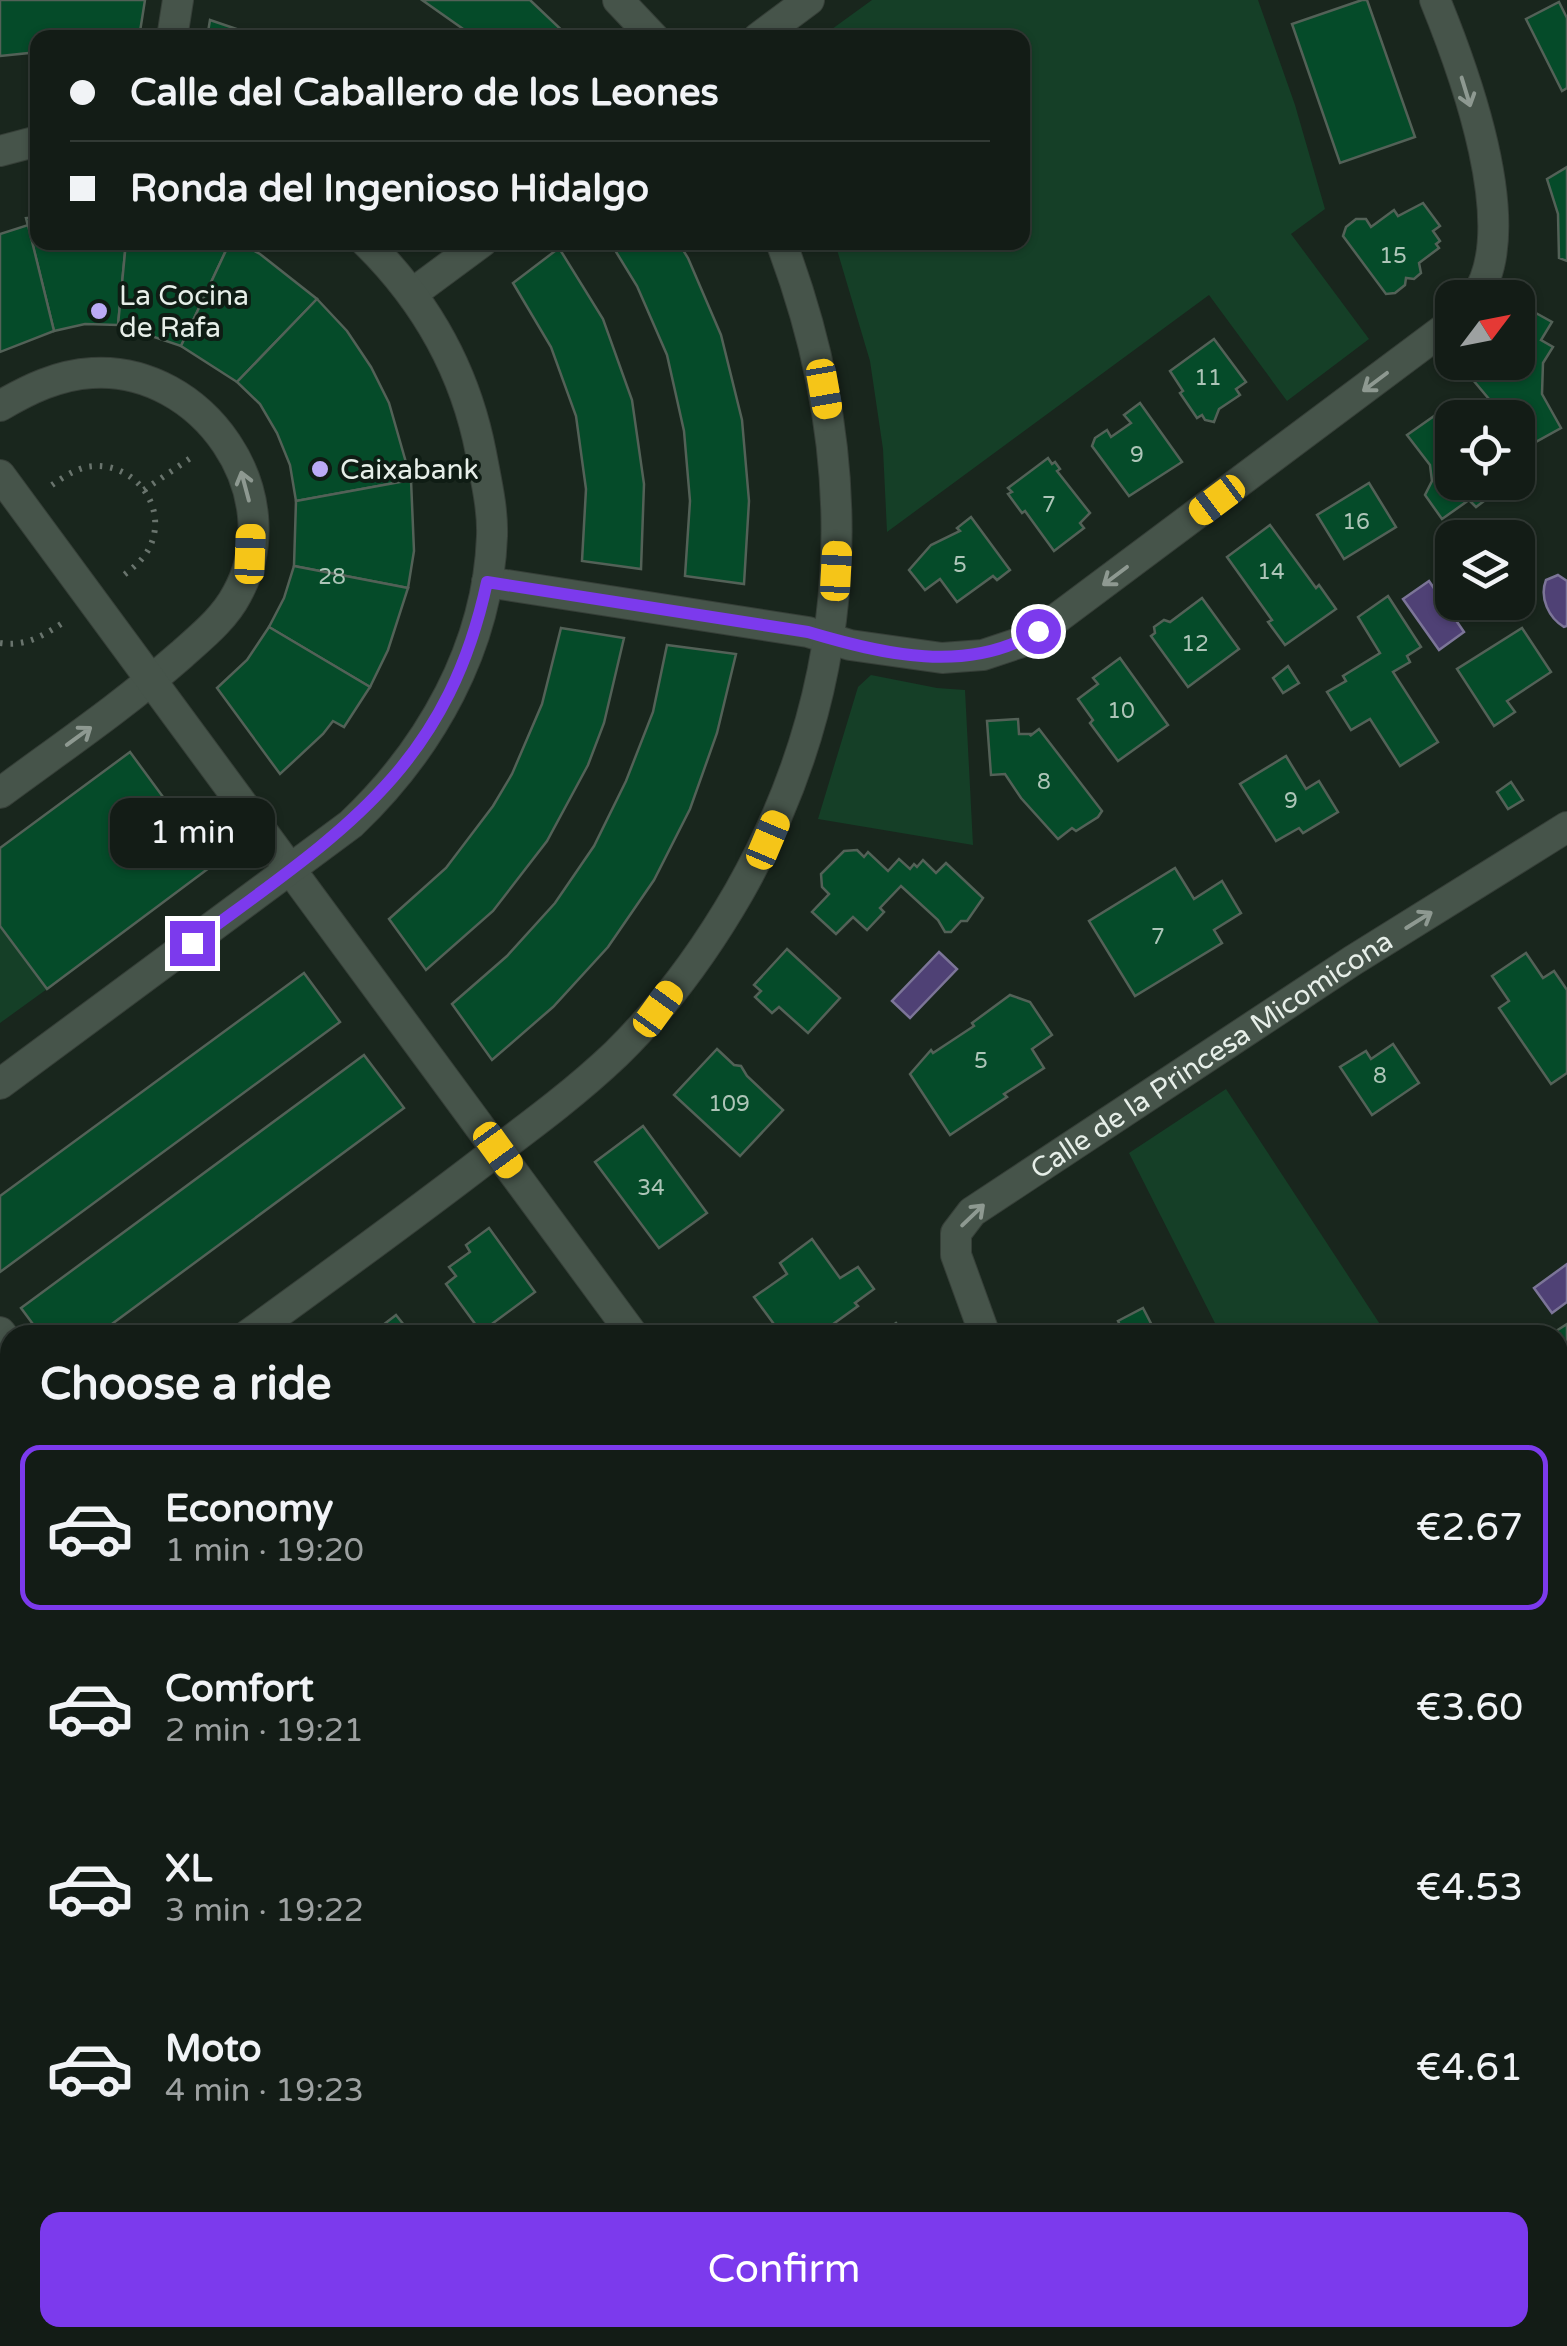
<!DOCTYPE html>
<html lang="en">
<head>
<meta charset="utf-8">
<style>
  :root { --surface:#131c16; --page:#1c251f; --text:#f1f3f6; --muted:#9da1a1; --line:#323a35; --accent:#7c3aed }
  body { margin:0; font-family:"Varela Round",sans-serif; background:var(--page); color:var(--text); height:100vh; display:flex; flex-direction:column; font-size:38px; white-space:nowrap }
  * { box-sizing:border-box; margin:0 }
  p { font-size:32px; color:var(--muted) }
  .icon { flex:none; width:55px; height:55px; fill:none; stroke:currentColor; stroke-width:2; stroke-linecap:round; stroke-linejoin:round }
  .map { position:relative; flex:1; overflow:hidden }
  .drawer { position:absolute; left:0px; top:1325px; width:1568px; height:1022px; display:flex; flex-direction:column; background:var(--surface); border-radius:30px 30px 0 0; box-shadow:0 2px 8px #0004,0 0 0 2px var(--line) }
  .drawer>* { flex:none }
  .hud { position:absolute; left:30px; top:30px; width:1000px; height:220px; border-radius:20px; box-shadow:0 2px 8px #0004,0 0 0 2px var(--line); display:grid; align-content:center; height:220px; padding:0 40px; background:var(--surface) }
  .needle { width:65px; rotate:58deg }
  .tools { position:absolute; left:1435px; top:280px; display:grid; gap:20px }
  .tools a { display:grid; place-items:center; width:100px; height:100px; border-radius:20px; background:var(--surface); box-shadow:0 2px 8px #0004,0 0 0 2px var(--line); font-size:50px }
  .end { position:absolute; width:45px; height:45px; margin:-22px; border:12px solid #7c3aed; background:#fff; box-shadow:0 0 0 5px #fff }
  .from { border-radius:50% }
  .bubble { position:absolute; height:70px; border-radius:20px; background:var(--surface); box-shadow:0 2px 8px #0004,0 0 0 2px var(--line); font-size:32px; font-weight:600; line-height:70px; text-align:center }
  .car { position:absolute; width:30px; height:60px; margin:-30px -15px; border-radius:12px; box-shadow:0 0 8px 2px #0007; background:linear-gradient(#f5c518 24%,#345 0 40%,#f5c518 0 76%,#345 0 86%,#f5c518 0) }
  .hud b { display:flex; align-items:center; gap:35px; height:95px; font-size:38px }
  .hud b+b { border-top:2px solid var(--line) }
  .hud i { width:25px; height:25px; background:var(--text) }
  ul { padding:0; list-style:none }
  li { display:flex; align-items:center; gap:30px; height:165px; margin:0 20px 15px; padding:0 20px; border:5px solid transparent; border-radius:20px }
  li div { flex:1 }
  li b { display:block; font-size:38px }
  li em { font-style:normal; font-weight:600 }
  li.on { border-color:var(--accent) }
  li>.icon { width:90px; height:90px; stroke-width:1.5 }
  h2 { padding:0 40px; font-size:45px; line-height:120px }
  .button { display:flex; gap:20px; margin-top:auto; padding:20px 40px }
  .button a { flex:1; height:115px; border-radius:20px; background:var(--accent); color:#fff; font-size:40px; font-weight:600; line-height:115px; text-align:center }
  .map>svg:first-child { display:block }
</style>
</head>
<body>
<div class="map">
<svg width="1567" height="2346" viewBox="0 0 1567 2346">
  <rect width="100%" height="100%" fill="#19261d"/>
  <g fill="#153f27">
    <polygon points="872,0 1258,0 1295,105 1325,209 1291,234 1369,339 1287,401 1209,295 887,532 883,449 870,361 835,243 1022,242 1022,38 821,37"/>
    <polygon points="871,675 937,688 965,690 973,845 818,819 858,687"/>
    <polygon points="0,926 47,989 0,1023"/>
    <polygon points="1226,1089 1387,1335 1221,1335 1129,1153"/>
    <polygon points="10,1858 10,2114 0,2100 0,1865"/>
    <polygon points="10,2129 10,2338 1558,2338 1558,2165 1567,2157 1567,2346 0,2346 0,2138"/>
  </g>
  <g fill="#4f4175" stroke="#7c7598" stroke-width="2.5">
    <path d="M1558 575 1567 581V626L1564 627C1549 618 1539 598 1546 580Z"/>
    <polygon points="1429,581 1464,632 1439,650 1403,599"/>
    <polygon points="939,952 957,969 910,1018 892,1001"/>
    <polygon points="1567,1264 1567,1302 1552,1313 1534,1288"/>
  </g>
  <g fill="#054b29" stroke="#536157" stroke-width="2.5">
    <polygon points="0,0 145,0 139,38 38,38 38,52 0,56"/>
    <polygon points="422,0 530,0 570,38 476,38"/>
    <polygon points="1362,0 1367,0 1415,137 1340,163 1292,24"/>
    <polygon points="1559,2 1567,18 1567,88 1562,91 1526,19"/>
    <polygon points="210,20 263,38 207,38"/>
    <polygon points="1567,167 1567,261 1559,258 1558,214 1547,179"/>
    <polygon points="1423,203 1440,226 1433,231 1440,241 1436,244 1439,248 1419,263 1421,273 1414,279 1406,278 1405,285 1395,293 1386,294 1343,236 1346,227 1356,219 1366,219 1371,227 1394,210 1398,216"/>
    <polygon points="38,217 38,242 126,242 118,325 85,324 54,331 26,218"/>
    <polygon points="28,225 54,331 0,352 0,234"/>
    <polygon points="126,242 230,242 181,346 118,325"/>
    <polygon points="230,242 238,242 260,254 317,299 237,382 181,346"/>
    <polygon points="610,242 678,242 688,258 721,335 742,420 749,501 744,584 685,576 690,501 684,431 667,355 637,286"/>
    <polygon points="559,248 603,319 632,400 644,484 641,569 582,561 586,489 576,416 551,347 513,283"/>
    <polygon points="317,299 347,331 371,367 389,403 411,480 296,501 290,465 277,433 260,404 237,382"/>
    <polygon points="1525,307 1552,322 1541,340 1553,347 1543,363 1542,394 1561,428 1523,449 1518,440 1518,418 1505,418 1468,374 1480,362 1518,362 1518,319"/>
    <polygon points="1214,339 1246,382 1236,389 1240,395 1219,409 1214,422 1205,420 1202,415 1197,418 1180,393 1183,391 1170,371"/>
    <polygon points="1140,403 1182,462 1129,496 1092,446 1095,438 1107,430 1111,437 1131,423 1124,415"/>
    <polygon points="1437,414 1452,433 1452,482 1483,482 1492,495 1476,507 1469,500 1442,519 1425,495 1432,481 1430,465 1407,435"/>
    <polygon points="1048,458 1052,464 1055,462 1060,469 1057,471 1090,513 1080,523 1084,528 1054,551 1025,511 1022,513 1008,494 1012,492 1008,488"/>
    <polygon points="411,480 414,551 408,588 294,566 296,501"/>
    <polygon points="1369,483 1396,527 1344,559 1317,515"/>
    <polygon points="971,517 1010,570 997,580 993,576 957,602 940,579 925,590 909,570 931,545 960,531 957,528"/>
    <polygon points="1270,525 1316,588 1319,585 1336,609 1285,645 1268,622 1272,620 1227,557"/>
    <polygon points="294,566 408,588 388,650 370,687 269,627 284,598"/>
    <polygon points="1388,596 1421,647 1407,656 1410,662 1393,672 1438,742 1400,766 1370,719 1351,730 1327,692 1346,681 1343,676 1380,653 1358,617"/>
    <polygon points="1202,598 1239,649 1188,687 1151,636 1155,633 1154,627 1164,620 1170,622"/>
    <polygon points="269,627 370,687 344,727 333,721 323,734 280,774 217,688 247,660"/>
    <polygon points="561,628 624,638 604,723 588,765 547,841 493,911 426,970 389,919 446,868 493,806 512,774 542,704"/>
    <polygon points="1522,628 1551,672 1507,701 1515,712 1494,726 1457,669"/>
    <polygon points="667,645 736,654 717,733 690,809 654,880 608,947 553,1007 492,1060 452,1004 507,956 555,903 594,846 626,781 653,712"/>
    <polygon points="1120,658 1168,725 1118,761 1090,723 1093,720 1078,699 1098,684 1093,678"/>
    <polygon points="1288,666 1299,683 1283,693 1273,678"/>
    <polygon points="1018,719 1019,734 1031,734 1030,736 1039,729 1102,811 1098,817 1076,831 1072,828 1058,839 1021,798 1005,774 991,775 987,721"/>
    <polygon points="130,752 213,865 47,989 0,926 0,848"/>
    <polygon points="1286,756 1306,789 1319,781 1338,812 1303,833 1299,828 1276,841 1240,784"/>
    <polygon points="1511,782 1523,800 1508,809 1497,792"/>
    <polygon points="857,850 864,857 868,852 888,871 899,859 910,869 914,864 917,867 923,860 936,873 946,863 983,898 967,921 961,921 951,932 945,932 938,920 901,886 880,908 884,912 867,930 853,917 836,934 812,912 829,894 822,887 821,874 844,851"/>
    <polygon points="1175,868 1194,899 1222,881 1241,913 1214,930 1222,943 1135,996 1089,921"/>
    <polygon points="787,949 840,998 808,1033 779,1007 772,1013 755,997 761,991 754,985"/>
    <polygon points="1526,953 1543,978 1554,971 1567,990 1567,1073 1551,1084 1499,1008 1509,1001 1492,976"/>
    <polygon points="304,973 340,1022 0,1272 0,1196"/>
    <polygon points="1010,995 1030,1002 1052,1035 1032,1049 1044,1068 1004,1094 1007,1097 950,1135 910,1074 931,1050 933,1053 974,1026 972,1023"/>
    <polygon points="1393,1044 1419,1083 1372,1115 1340,1067 1366,1051 1371,1059"/>
    <polygon points="717,1049 734,1065 741,1066 747,1076 783,1110 740,1156 674,1095"/>
    <polygon points="364,1055 404,1108 97,1335 41,1335 21,1308"/>
    <polygon points="643,1126 707,1213 659,1248 595,1162"/>
    <polygon points="489,1228 535,1292 481,1332 446,1284 456,1276 449,1267 470,1252 466,1245"/>
    <polygon points="812,1239 840,1278 858,1267 874,1289 855,1303 858,1306 818,1335 782,1335 754,1297 787,1274 780,1263"/>
    <polygon points="1143,1308 1157,1335 1125,1335 1118,1321"/>
    <polygon points="396,1315 412,1335 370,1335"/>
    <polygon points="896,1323 905,1335 880,1335"/>
    <polygon points="1567,1324 1567,1347 1556,1331"/>
    <polygon points="0,1383 10,1397 10,1403 0,1411"/>
    <polygon points="1558,1438 1567,1452 1567,1480 1558,1487"/>
    <polygon points="10,1625 10,1722 0,1708 0,1633"/>
    <polygon points="1558,1641 1567,1656 1567,1815 1558,1800"/>
    <polygon points="457,2338 527,2338 527,2346 453,2346 452,2341"/>
  </g>
  <g fill="none" stroke-linecap="round" stroke-linejoin="round">
    <defs>
      <g id="minor">
        <polyline points="618,0 654,38"/>
        <path d="M1435 0C1464 71 1523 230 1475 298"/>
        <polyline points="172,38 178,0"/>
        <polyline points="758,38 809,0"/>
        <polyline points="0,151 38,141"/>
        <polyline points="413,293 482,242"/>
        <path d="M0 406C29 389 58 375 92 373 202 366 292 494 237 594 224 619 201 637 181 655 124 705 61 748 0 793"/>
        <polyline points="0,475 633,1335"/>
        <polyline points="487,582 808,632 850,645 942,658 983,655 1019,643 1056,619 1452,323"/>
        <path d="M0 1084 351 824C430 749 488 647 492 536 493 509 486 480 481 453 465 370 426 301 366 242"/>
        <polyline points="0,1332 10,1345"/>
        <path d="M248 1335C328 1277 408 1219 486 1159 530 1126 575 1093 616 1054 664 1007 705 951 739 892 856 685 865 464 781 242"/>
        <path id="s1" d="M985 1335 956 1255V1233L972 1212 1352 961 1567 827"/>
        <polyline points="0,1518 10,1510"/>
        <polyline points="1558,1603 1567,1596"/>
        <polyline points="0,1928 10,1921"/>
      </g>
    </defs>
    <use href="#minor" stroke="#363f38" stroke-width="32"/>
    <g stroke="#69746d" stroke-width="6" stroke-dasharray="2.5 8" stroke-linecap="butt">
      <path d="M52 485C62 478 74 470 86 467 133 458 173 509 147 552 140 563 129 571 119 579"/>
      <polyline points="144,490 192,457"/>
      <path d="M0 643C27 647 46 634 67 620"/>
      <polyline points="0,2053 10,2066"/>
      <polyline points="0,2169 10,2159"/>
      <polyline points="1558,2196 1567,2187"/>
      <polyline points="1558,2261 1567,2252"/>
      <polyline points="213,2338 219,2346"/>
      <polyline points="672,2338 675,2346"/>
      <polyline points="1020,2338 1026,2346"/>
      <polyline points="1121,2338 1135,2346"/>
      <polyline points="386,2346 397,2338"/>
      <polyline points="619,2346 630,2338"/>
      <polyline points="694,2346 708,2338"/>
      <polyline points="1255,2346 1268,2338"/>
      <polyline points="1469,2346 1479,2338"/>
    </g>
    <use href="#minor" stroke="#46544a" stroke-width="30"/>
  </g>
  <defs><path id="oneway-shaft" d="M-6 0H5M1.5-3L5.5 0L1.5 3" fill="none" stroke-width="1.6" stroke-linecap="round" stroke-linejoin="round" transform="scale(2.5)"/></defs>
  <g stroke="#8e9991">
    <use href="#oneway-shaft" transform="translate(1466 92) rotate(73)"/>
    <use href="#oneway-shaft" transform="translate(1375 382) rotate(143)"/>
    <use href="#oneway-shaft" transform="translate(245 486) rotate(-105)"/>
    <use href="#oneway-shaft" transform="translate(1115 576) rotate(143)"/>
    <use href="#oneway-shaft" transform="translate(79 736) rotate(-36)"/>
    <use href="#oneway-shaft" transform="translate(1419 920) rotate(-32)"/>
    <use href="#oneway-shaft" transform="translate(973 1215) rotate(-44)"/>
  </g>
  <g fill="none" stroke-linecap="round" stroke-linejoin="round">
    <path stroke="#7c3aed" stroke-width="12" d="M192 943C337 835 446 772 487 582L808 632C882 654 968 675 1038 631"/>
  </g>
  <g fill="#bbaaf6" stroke="#0f1c14" stroke-width="4">
    <circle cx="99" cy="311" r="10"/>
    <circle cx="320" cy="469" r="10"/>
  </g>
  <g text-anchor="middle" stroke-width="8" stroke-linejoin="round" paint-order="stroke">
    <g font-size="22" fill="#aec5b8">
      <text x="1393" y="263">15</text>
      <text x="1208" y="385">11</text>
      <text x="1137" y="462">9</text>
      <text x="1049" y="512">7</text>
      <text x="1356" y="529">16</text>
      <text x="960" y="572">5</text>
      <text x="1271" y="579">14</text>
      <text x="332" y="584">28</text>
      <text x="1195" y="651">12</text>
      <text x="1121" y="718">10</text>
      <text x="1044" y="789">8</text>
      <text x="1291" y="808">9</text>
      <text x="1158" y="944">7</text>
      <text x="981" y="1068">5</text>
      <text x="1380" y="1083">8</text>
      <text x="729" y="1111">109</text>
      <text x="651" y="1195">34</text>
    </g>
    <g font-size="28" fill="#e6eee8" stroke="#0f1c14" text-anchor="start">
      <text x="119" y="305">La Cocina<tspan x="119" dy="32">de Rafa</tspan></text>
      <text x="340" y="479">Caixabank</text>
    </g>
    <g font-size="28" fill="#e6eee8" stroke="#0f1c14">
      <text dy="10" stroke="none"><textPath href="#s1" startOffset="420">Calle de la Princesa Micomicona</textPath></text>
    </g>
  </g>
</svg>
<div class="tools">
<a><svg class="needle" viewBox="-14 -14 28 28"><path d="M0-13l5 13h-10z" fill="#e53935"/><path d="M0 13l5-13h-10z" fill="#9da1a1"/></svg></a>
<a><svg class="icon" aria-label="locate" viewBox="0 0 24 24"><circle cx="12" cy="12" r="6"/><path d="M12 2v4M12 18v4M2 12h4M18 12h4"/></svg></a>
<a><svg class="icon" aria-label="layers" viewBox="0 0 24 24"><path d="M12 4l9 5-9 5-9-5zM3 14l9 5 9-5"/></svg></a>
</div>
<i class="end from" style="left:1038px;top:631px"></i>
<i class="end" style="left:192px;top:943px"></i>
<div class="bubble" style="left:110px;top:798px;width:165px">1 min</div>
<i class="car" style="left:824px;top:389px;rotate:170deg"></i>
<i class="car" style="left:1217px;top:500px;rotate:233deg"></i>
<i class="car" style="left:250px;top:554px;rotate:2deg"></i>
<i class="car" style="left:836px;top:571px;rotate:3deg"></i>
<i class="car" style="left:768px;top:840px;rotate:23deg"></i>
<i class="car" style="left:658px;top:1009px;rotate:36deg"></i>
<i class="car" style="left:498px;top:1150px;rotate:144deg"></i>
<div class="hud">
<b><i class="from"></i>Calle del Caballero de los Leones</b>
<b><i></i>Ronda del Ingenioso Hidalgo</b>
</div>
<section class="drawer">
<h2>Choose a ride</h2>
<ul>
<li class="on"><svg class="icon" aria-label="car" viewBox="0 0 24 24"><path d="M5 17H2v-5l4-1 3-4h7l3 4 3 1v5h-3M9 17h6M6 11h13"/><circle cx="7" cy="17" r="2"/><circle cx="17" cy="17" r="2"/></svg><div><b>Economy</b><p>1 min · 19:20</p></div><em>€2.67</em></li>
<li><svg class="icon" aria-label="car" viewBox="0 0 24 24"><path d="M5 17H2v-5l4-1 3-4h7l3 4 3 1v5h-3M9 17h6M6 11h13"/><circle cx="7" cy="17" r="2"/><circle cx="17" cy="17" r="2"/></svg><div><b>Comfort</b><p>2 min · 19:21</p></div><em>€3.60</em></li>
<li><svg class="icon" aria-label="car" viewBox="0 0 24 24"><path d="M5 17H2v-5l4-1 3-4h7l3 4 3 1v5h-3M9 17h6M6 11h13"/><circle cx="7" cy="17" r="2"/><circle cx="17" cy="17" r="2"/></svg><div><b>XL</b><p>3 min · 19:22</p></div><em>€4.53</em></li>
<li><svg class="icon" aria-label="car" viewBox="0 0 24 24"><path d="M5 17H2v-5l4-1 3-4h7l3 4 3 1v5h-3M9 17h6M6 11h13"/><circle cx="7" cy="17" r="2"/><circle cx="17" cy="17" r="2"/></svg><div><b>Moto</b><p>4 min · 19:23</p></div><em>€4.61</em></li>
</ul>
<div class="button"><a>Confirm</a></div>
</section>
</div>
</body>
</html>
